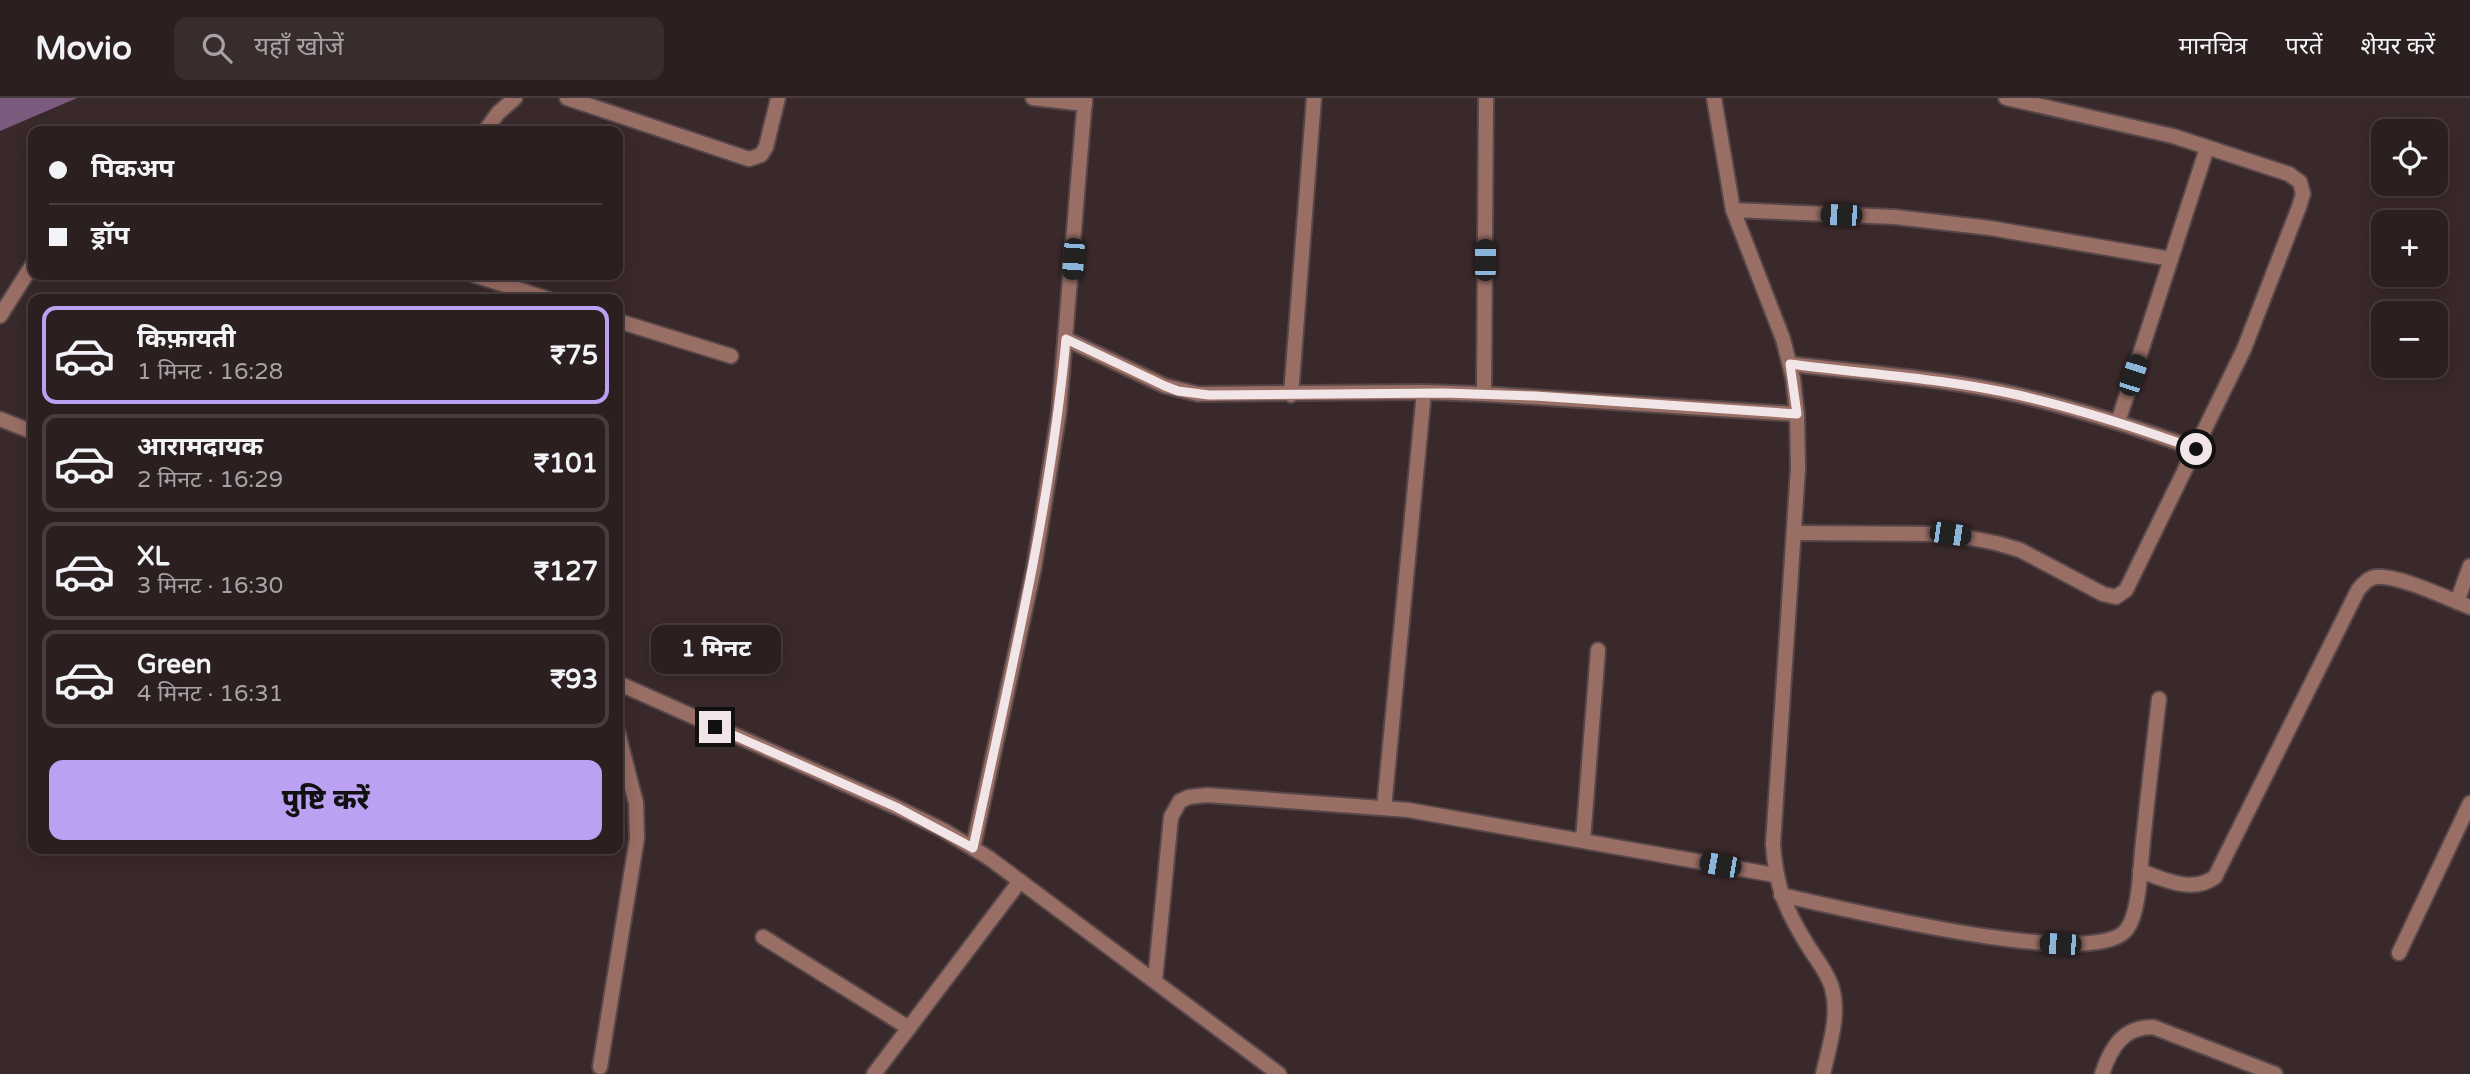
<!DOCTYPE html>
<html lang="hi">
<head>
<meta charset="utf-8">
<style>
  :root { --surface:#2c1f20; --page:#382c2d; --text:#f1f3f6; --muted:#a6a2a5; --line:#483d3e; --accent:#bca0f2 }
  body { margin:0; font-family:"Varela Round","Noto Sans Devanagari",sans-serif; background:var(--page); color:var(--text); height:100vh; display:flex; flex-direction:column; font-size:26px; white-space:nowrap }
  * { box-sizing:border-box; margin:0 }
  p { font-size:23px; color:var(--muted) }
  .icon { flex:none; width:38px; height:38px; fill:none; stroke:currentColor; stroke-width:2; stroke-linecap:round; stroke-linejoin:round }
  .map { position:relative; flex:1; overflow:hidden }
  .details { position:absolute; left:28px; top:196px; width:595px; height:560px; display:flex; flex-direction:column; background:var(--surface); border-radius:14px; box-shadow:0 4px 18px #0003,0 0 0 2px var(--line) }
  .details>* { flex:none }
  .banner { position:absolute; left:28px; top:28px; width:595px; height:154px; border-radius:14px; box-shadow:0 4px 18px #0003,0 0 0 2px var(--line); display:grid; align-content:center; height:154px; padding:0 21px; background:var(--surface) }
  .fabs { position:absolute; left:2371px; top:21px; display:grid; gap:14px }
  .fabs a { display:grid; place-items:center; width:77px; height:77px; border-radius:14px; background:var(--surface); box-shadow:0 4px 18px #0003,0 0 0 2px var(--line); font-size:35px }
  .end { position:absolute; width:32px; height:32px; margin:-16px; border:9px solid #f1e5e7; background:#111; box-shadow:0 0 0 4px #111 }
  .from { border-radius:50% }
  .bubble { position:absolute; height:49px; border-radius:14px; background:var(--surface); box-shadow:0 4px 18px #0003,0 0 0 2px var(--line); font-size:23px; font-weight:800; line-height:49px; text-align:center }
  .car { position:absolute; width:21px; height:42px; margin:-21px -10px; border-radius:9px; box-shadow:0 0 5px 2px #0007; background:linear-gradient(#222 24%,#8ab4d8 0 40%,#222 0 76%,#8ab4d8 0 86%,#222 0) }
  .banner b { display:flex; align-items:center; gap:24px; height:66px; font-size:26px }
  .banner b+b { border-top:2px solid var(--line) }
  .banner i { width:18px; height:18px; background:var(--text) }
  ul { padding:12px 0 0; list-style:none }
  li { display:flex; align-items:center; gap:21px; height:98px; margin:0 14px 10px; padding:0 7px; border:4px solid var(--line); border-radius:14px }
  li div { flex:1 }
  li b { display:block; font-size:26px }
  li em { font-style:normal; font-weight:800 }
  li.active { border-color:var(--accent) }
  li>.icon { width:63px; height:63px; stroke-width:1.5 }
  .primary-button { display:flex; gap:14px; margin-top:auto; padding:14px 21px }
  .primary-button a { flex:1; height:80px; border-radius:14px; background:var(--accent); color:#111; font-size:28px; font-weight:800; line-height:80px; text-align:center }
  header { display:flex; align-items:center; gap:42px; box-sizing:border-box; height:98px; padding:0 35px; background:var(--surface); border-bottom:2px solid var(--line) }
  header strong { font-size:33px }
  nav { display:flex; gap:38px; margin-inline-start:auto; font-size:24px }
  .search { width:490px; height:63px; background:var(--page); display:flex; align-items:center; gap:18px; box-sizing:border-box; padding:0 24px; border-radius:14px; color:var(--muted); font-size:26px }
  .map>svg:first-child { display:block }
</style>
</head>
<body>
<header>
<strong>Movio</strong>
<div class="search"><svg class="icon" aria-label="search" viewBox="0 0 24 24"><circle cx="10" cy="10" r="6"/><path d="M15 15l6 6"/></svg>यहाँ खोजें</div>
<nav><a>मानचित्र</a><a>परतें</a><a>शेयर करें</a></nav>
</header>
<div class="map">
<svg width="2470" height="976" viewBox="0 0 2470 976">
  <rect width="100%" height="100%" fill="#3a292b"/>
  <polygon fill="#7b5c7e" points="0,0 77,0 0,33"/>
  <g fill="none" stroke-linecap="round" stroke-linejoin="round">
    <defs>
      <g id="minor">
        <polyline points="567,0 749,61 761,57 766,49 778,0"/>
        <polyline points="1033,0 1085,6"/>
        <path d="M1714 0 1733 112 1783 241 1793 280 1797 316 1798 370 1773 746C1776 789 1785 811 1808 848 1816 861 1828 875 1832 890 1840 917 1829 949 1823 976"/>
        <polyline points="485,33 498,15 515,0"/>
        <polyline points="1733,112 1895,119 1990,130 2171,161"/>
        <polyline points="474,177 548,201"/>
        <polyline points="0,218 33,166"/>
        <polyline points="618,223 731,258"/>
        <polyline points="1066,241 1165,288 1198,296 1424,294 1484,296 1797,316"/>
        <path d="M1790 266C1865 275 1943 280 2018 297 2078 311 2138 330 2196 351"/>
        <polyline points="1484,296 1486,0"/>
        <polyline points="1291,297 1314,0"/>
        <polyline points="0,321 33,334"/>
        <polyline points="2118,324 2207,50"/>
        <polyline points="1794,435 1950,436 1996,445 2020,452 2103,496 2116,499 2126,492 2244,251 2299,109 2303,96 2300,84 2289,76 2173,38 2006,0"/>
        <polyline points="2457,504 2470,468"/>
        <polyline points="618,585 896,709 943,732 989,760 1279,976"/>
        <polyline points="1384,710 1424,294"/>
        <polyline points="1583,742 1598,552"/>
        <polyline points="973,750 1034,470 1059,314 1085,0"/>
        <path d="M2140 773C2164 781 2192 796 2215 779L2358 492C2363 486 2368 480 2376 479 2397 476 2448 501 2470 509"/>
        <path d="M1781 797C1834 808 2096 875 2127 831 2139 815 2140 774 2142 754 2147 703 2153 652 2159 601"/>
        <polyline points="763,839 909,930"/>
        <polyline points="2399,855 2470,705"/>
        <polyline points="1155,883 1171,719 1180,703 1189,699 1207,697 1408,712 1775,777"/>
        <polyline points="600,969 637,740 636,705 618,635"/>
        <polyline points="874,976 1020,783"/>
        <path d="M2102 976C2111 949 2123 929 2153 929L2275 976"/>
      </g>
    </defs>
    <use href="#minor" stroke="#574749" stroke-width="18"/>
    <use href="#minor" stroke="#996e65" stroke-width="14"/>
  </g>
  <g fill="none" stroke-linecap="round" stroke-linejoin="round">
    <path stroke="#f1e5e7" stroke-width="9" d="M715 629 896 709 973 750C1009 581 1050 414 1066 241L1165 288 1178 293 1209 297 1444 295 1535 298 1797 316 1790 266C1865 276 1943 280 2018 297 2078 311 2138 330 2196 351"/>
  </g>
</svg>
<div class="fabs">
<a><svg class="icon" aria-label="locate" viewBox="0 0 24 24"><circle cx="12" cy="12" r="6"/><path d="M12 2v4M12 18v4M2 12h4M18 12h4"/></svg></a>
<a>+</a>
<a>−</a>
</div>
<i class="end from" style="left:2196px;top:351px"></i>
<i class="end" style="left:715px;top:629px"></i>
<div class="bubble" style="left:651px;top:527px;width:130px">1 मिनट</div>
<i class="car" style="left:1841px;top:117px;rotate:272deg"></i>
<i class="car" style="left:1073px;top:161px;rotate:184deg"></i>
<i class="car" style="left:1485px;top:162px;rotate:0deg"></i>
<i class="car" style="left:2133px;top:277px;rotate:18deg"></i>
<i class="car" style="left:1950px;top:436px;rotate:98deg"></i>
<i class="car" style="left:1720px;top:767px;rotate:280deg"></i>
<i class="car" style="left:2060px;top:846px;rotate:273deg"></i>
<div class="banner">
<b><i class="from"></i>पिकअप</b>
<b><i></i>ड्रॉप</b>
</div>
<section class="details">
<ul>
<li class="active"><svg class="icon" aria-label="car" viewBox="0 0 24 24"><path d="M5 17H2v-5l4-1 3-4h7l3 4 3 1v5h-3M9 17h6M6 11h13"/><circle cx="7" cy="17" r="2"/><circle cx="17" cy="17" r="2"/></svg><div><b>किफ़ायती</b><p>1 मिनट · 16:28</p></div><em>₹75</em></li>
<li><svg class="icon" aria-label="car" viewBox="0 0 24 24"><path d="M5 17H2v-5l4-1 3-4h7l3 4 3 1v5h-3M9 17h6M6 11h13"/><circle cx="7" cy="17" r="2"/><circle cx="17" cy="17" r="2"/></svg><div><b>आरामदायक</b><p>2 मिनट · 16:29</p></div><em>₹101</em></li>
<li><svg class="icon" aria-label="car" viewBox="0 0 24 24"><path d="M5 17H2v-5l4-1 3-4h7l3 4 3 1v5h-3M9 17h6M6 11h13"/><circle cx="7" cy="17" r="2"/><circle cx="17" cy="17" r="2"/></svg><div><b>XL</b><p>3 मिनट · 16:30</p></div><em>₹127</em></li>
<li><svg class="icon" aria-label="car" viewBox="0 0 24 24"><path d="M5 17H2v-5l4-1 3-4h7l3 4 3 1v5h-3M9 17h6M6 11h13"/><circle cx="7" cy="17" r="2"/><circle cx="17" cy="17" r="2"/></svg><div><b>Green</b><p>4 मिनट · 16:31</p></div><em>₹93</em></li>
</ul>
<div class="primary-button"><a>पुष्टि करें</a></div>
</section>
</div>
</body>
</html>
